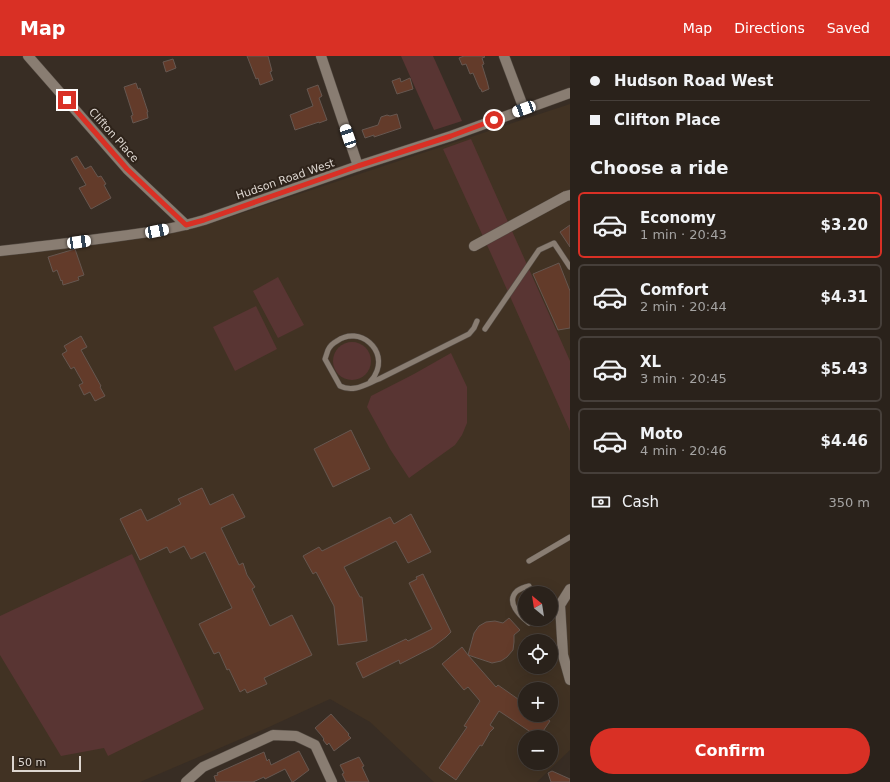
<!DOCTYPE html>
<html lang="en">
<head>
<meta charset="utf-8">
<style>
  :root { --surface:#2a221b; --page:#322a24; --text:#f1f3f6; --muted:#a5a4a3; --line:#463f3a; --accent:#d93025 }
  body { margin:0; font-family:"DejaVu Sans",sans-serif; background:var(--page); color:var(--text); height:100vh; display:flex; flex-direction:column; font-size:15px; white-space:nowrap }
  * { box-sizing:border-box; margin:0 }
  p { font-size:13px; color:var(--muted) }
  .icon { flex:none; width:22px; height:22px; fill:none; stroke:currentColor; stroke-width:2; stroke-linecap:round; stroke-linejoin:round }
  .map { position:relative; flex:1; overflow:hidden }
  .panel { display:flex; flex-direction:column; background:var(--surface); width:320px }
  .panel>* { flex:none }
  .banner { display:grid; align-content:center; height:88px; padding:0 20px; background:var(--surface) }
  .needle { width:26px; rotate:330deg }
  .controls { position:absolute; left:518px; top:530px; display:grid; gap:8px }
  .controls a { display:grid; place-items:center; width:40px; height:40px; border-radius:50%; background:var(--surface); box-shadow:0 4px 16px #0002,0 0 0 1px var(--line); font-size:20px }
  .scale { position:absolute; left:12px; bottom:10px; width:69px; box-sizing:border-box; padding-left:4px; border:2px solid #ddd6d0; border-top:0; font-size:11px; line-height:14px; white-space:nowrap; color:#ddd6d0; -webkit-text-stroke:3px #2e231a; paint-order:stroke }
  .end { position:absolute; width:18px; height:18px; margin:-9px; border:5px solid #d93025; background:#fff; box-shadow:0 0 0 2px #fff }
  .from { border-radius:50% }
  .car { position:absolute; width:12px; height:24px; margin:-12px -6px; border-radius:5px; box-shadow:0 0 3px 1px #0007; background:linear-gradient(#fff 24%,#345 0 40%,#fff 0 76%,#345 0 86%,#fff 0) }
  .banner b { display:flex; align-items:center; gap:14px; height:38px; font-size:15px }
  .banner b+b { border-top:1px solid var(--line) }
  .banner i { width:10px; height:10px; background:var(--text) }
  ul { padding:0; list-style:none }
  li { display:flex; align-items:center; gap:12px; height:66px; margin:0 8px 6px; padding:0 12px; border:2px solid var(--line); border-radius:6px }
  li div { flex:1 }
  li b { display:block; font-size:15px }
  li em { font-style:normal; font-weight:700 }
  li.active { border-color:var(--accent) }
  li>.icon { width:36px; height:36px; stroke-width:1.5 }
  h2 { padding:0 20px; font-size:18px; line-height:48px }
  .pay { display:flex; align-items:center; gap:10px; height:44px; padding:0 20px; font-size:15px }
  .pay p { margin-inline-start:auto }
  .action { display:flex; gap:8px; margin-top:auto; padding:8px 20px }
  .action a { flex:1; height:46px; border-radius:24px; background:var(--accent); color:#fff; font-size:16px; font-weight:700; line-height:46px; text-align:center }
  header { display:flex; align-items:center; gap:24px; box-sizing:border-box; height:56px; padding:0 20px; background:var(--accent); color:#fff }
  header strong { font-size:19px }
  nav { display:flex; gap:22px; margin-inline-start:auto; font-size:14px }
  main { display:flex; flex:1; min-height:0 }
  .map>svg:first-child { display:block }
</style>
</head>
<body>
<header>
<strong>Map</strong>
<nav><a>Map</a><a>Directions</a><a>Saved</a></nav>
</header>
<main>
<div class="map">
<svg width="570" height="726" viewBox="0 0 570 726">
  <rect width="100%" height="100%" fill="#382d24"/>
  <path fill="#413223" fill-rule="evenodd" d="M570 48V694L537 726H434L370 666 330 643 269 671 140 726H0V197L132 184 209 168ZM525 537H551V563H525ZM525 585H551V611H525ZM525 633H551V659H525ZM525 681H551V707H525Z"/>
  <g fill="#593533">
    <polygon points="401,0 433,0 462,65 434,74"/>
    <polygon points="471,83 570,305 570,375 492,200 443,93"/>
    <polygon points="278,221 304,269 278,282 253,235"/>
    <polygon points="256,250 277,293 235,315 213,271"/>
    <circle cx="352" cy="305" r="19"/>
    <polygon points="451,297 467,331 467,367 462,379 455,389 409,422 390,393 367,351 371,340 414,318"/>
    <polygon points="132,498 204,653 108,700 104,692 61,700 0,599 0,560"/>
  </g>
  <g fill="#633b2a" stroke="#665750">
    <polygon points="247,0 268,0 272,15 270,16 273,24 260,29 258,22 256,23"/>
    <polygon points="464,0 484,0 485,1 482,2 484,8 482,9 487,25 489,33 482,36 481,33 480,33 478,29 473,17 470,18 466,8 462,9 459,2"/>
    <polygon points="173,3 176,12 166,16 163,6"/>
    <polygon points="400,22 401,26 410,22 413,33 397,38 392,25"/>
    <polygon points="136,27 138,33 140,32 148,56 147,56 148,62 133,67 131,60 133,59 124,31"/>
    <polygon points="318,29 322,40 319,42 327,64 319,67 319,66 295,74 290,59 313,50 307,33"/>
    <polygon points="397,58 401,72 374,81 374,79 365,82 362,74 378,69 381,61 387,59 390,60"/>
    <polygon points="77,100 85,113 91,110 98,121 101,120 106,128 104,129 111,142 91,153 79,132 86,129 71,103"/>
    <polygon points="570,169 570,191 560,176"/>
    <polygon points="75,193 84,219 78,221 79,224 63,229 62,224 61,225 57,214 53,216 48,201"/>
    <polygon points="559,207 570,235 570,272 558,274 533,218"/>
    <polygon points="81,280 87,291 81,294 101,330 100,331 105,340 95,345 90,336 84,339 79,329 83,327 74,311 71,313 62,298 67,295 64,290"/>
    <polygon points="351,374 370,413 333,431 314,393"/>
    <polygon points="202,432 210,449 233,438 245,461 221,472 239,509 243,507 247,519 255,531 252,533 270,570 292,559 312,599 264,622 267,628 247,637 245,633 240,636 229,613 227,614 219,596 214,598 199,568 232,552 205,496 191,503 184,490 170,497 167,491 140,504 120,463 141,453 147,465 181,448 178,443"/>
    <polygon points="411,458 431,496 408,507 396,485 344,511 360,541 362,541 367,585 338,589 334,550 316,516 313,518 303,500 319,491 322,495 390,461 394,468"/>
    <polygon points="423,518 451,576 446,581 433,591 400,608 399,604 363,622 356,607 406,583 408,585 432,573 409,527 417,523 416,521"/>
    <polygon points="509,562 520,574 514,579 514,586 513,594 507,601 501,605 492,607 468,599 496,631 498,629 525,648 525,659 542,659 550,665 539,681 538,681 499,655 490,669 494,672 489,677 489,678 482,690 480,689 456,724 439,712 467,671 464,670 480,645 468,631 464,634 442,608 462,591 468,599 474,577 479,570 486,566 495,565 503,567"/>
    <polygon points="331,658 349,678 348,679 351,682 334,695 329,687 327,689 323,684 324,683 321,679 315,672"/>
    <polygon points="299,695 309,714 293,726 292,726 285,713 265,723 264,721 253,726 216,726 214,720 218,719 217,717 264,696 267,705 269,703 271,709"/>
    <polygon points="359,701 364,710 362,711 369,726 346,726 342,718 344,717 340,709"/>
    <polygon points="552,715 570,723 570,726 551,726 548,717"/>
  </g>
  <g fill="none" stroke-linecap="round" stroke-linejoin="round">
    <defs>
      <g id="service">
        <polyline points="485,273 539,194 554,187 570,211"/>
        <path d="M370 326C371 324 374 322 375 319 389 294 359 269 337 285 333 287 330 290 328 294 327 297 326 300 325 303L340 330C354 337 366 328 379 323L469 278 474 272 477 265"/>
        <polyline points="529,505 570,481"/>
        <path d="M529 530C524 531 521 532 517 535 505 546 520 560 529 567"/>
      </g>
      <g id="minor">
        <polyline points="28,0 127,113 186,169"/>
        <polyline points="321,0 358,110"/>
        <polyline points="504,0 524,53"/>
        <polyline points="474,190 566,140 570,139"/>
        <path d="M0 195C38 191 76 186 113 181 144 177 174 173 204 164L358 110 451 80 570 37"/>
        <polyline points="570,533 560,549 563,599 570,624"/>
        <polyline points="186,726 203,711 273,679 296,680 315,689 332,726"/>
      </g>
    </defs>
    <use href="#service" stroke="#544b43" stroke-width="6"/>
    <use href="#minor" stroke="#544b43" stroke-width="11"/>
    <use href="#service" stroke="#897d72" stroke-width="5"/>
    <use href="#minor" stroke="#897d72" stroke-width="10"/>
  </g>
  <g fill="none" stroke-linecap="round" stroke-linejoin="round">
    <polyline stroke="#d93025" stroke-width="5" points="67,44 127,113 186,169 204,164 358,110 451,80 494,64"/>
  </g>
  <g text-anchor="middle" stroke-width="4" stroke-linejoin="round" paint-order="stroke">
    <g font-size="11" fill="#ddd6d0" stroke="#2e231a">
      <text transform="translate(114 79) rotate(48)" y="4">Clifton Place</text>
      <text transform="translate(285 123) rotate(-19)" y="4">Hudson Road West</text>
    </g>
  </g>
</svg>
<div class="controls">
<a><svg class="needle" viewBox="-14 -14 28 28"><path d="M0-13l5 13h-10z" fill="#e53935"/><path d="M0 13l5-13h-10z" fill="#a5a4a3"/></svg></a>
<a><svg class="icon" aria-label="locate" viewBox="0 0 24 24"><circle cx="12" cy="12" r="6"/><path d="M12 2v4M12 18v4M2 12h4M18 12h4"/></svg></a>
<a>+</a>
<a>−</a>
</div>
<div class="scale">50 m</div>
<i class="end from" style="left:494px;top:64px"></i>
<i class="end" style="left:67px;top:44px"></i>
<i class="car" style="left:524px;top:53px;rotate:250deg"></i>
<i class="car" style="left:348px;top:80px;rotate:341deg"></i>
<i class="car" style="left:157px;top:175px;rotate:79deg"></i>
<i class="car" style="left:79px;top:186px;rotate:82deg"></i>
</div>
<section class="panel">
<div class="banner">
<b><i class="from"></i>Hudson Road West</b>
<b><i></i>Clifton Place</b>
</div>
<h2>Choose a ride</h2>
<ul>
<li class="active"><svg class="icon" aria-label="car" viewBox="0 0 24 24"><path d="M5 17H2v-5l4-1 3-4h7l3 4 3 1v5h-3M9 17h6M6 11h13"/><circle cx="7" cy="17" r="2"/><circle cx="17" cy="17" r="2"/></svg><div><b>Economy</b><p>1 min · 20:43</p></div><em>$3.20</em></li>
<li><svg class="icon" aria-label="car" viewBox="0 0 24 24"><path d="M5 17H2v-5l4-1 3-4h7l3 4 3 1v5h-3M9 17h6M6 11h13"/><circle cx="7" cy="17" r="2"/><circle cx="17" cy="17" r="2"/></svg><div><b>Comfort</b><p>2 min · 20:44</p></div><em>$4.31</em></li>
<li><svg class="icon" aria-label="car" viewBox="0 0 24 24"><path d="M5 17H2v-5l4-1 3-4h7l3 4 3 1v5h-3M9 17h6M6 11h13"/><circle cx="7" cy="17" r="2"/><circle cx="17" cy="17" r="2"/></svg><div><b>XL</b><p>3 min · 20:45</p></div><em>$5.43</em></li>
<li><svg class="icon" aria-label="car" viewBox="0 0 24 24"><path d="M5 17H2v-5l4-1 3-4h7l3 4 3 1v5h-3M9 17h6M6 11h13"/><circle cx="7" cy="17" r="2"/><circle cx="17" cy="17" r="2"/></svg><div><b>Moto</b><p>4 min · 20:46</p></div><em>$4.46</em></li>
</ul>
<div class="pay"><svg class="icon" aria-label="cash" viewBox="0 0 24 24"><path d="M3 7h18v10H3z"/><circle cx="12" cy="12" r="2"/></svg>Cash<p>350 m</p></div>
<div class="action"><a>Confirm</a></div>
</section>
</main>
</body>
</html>
